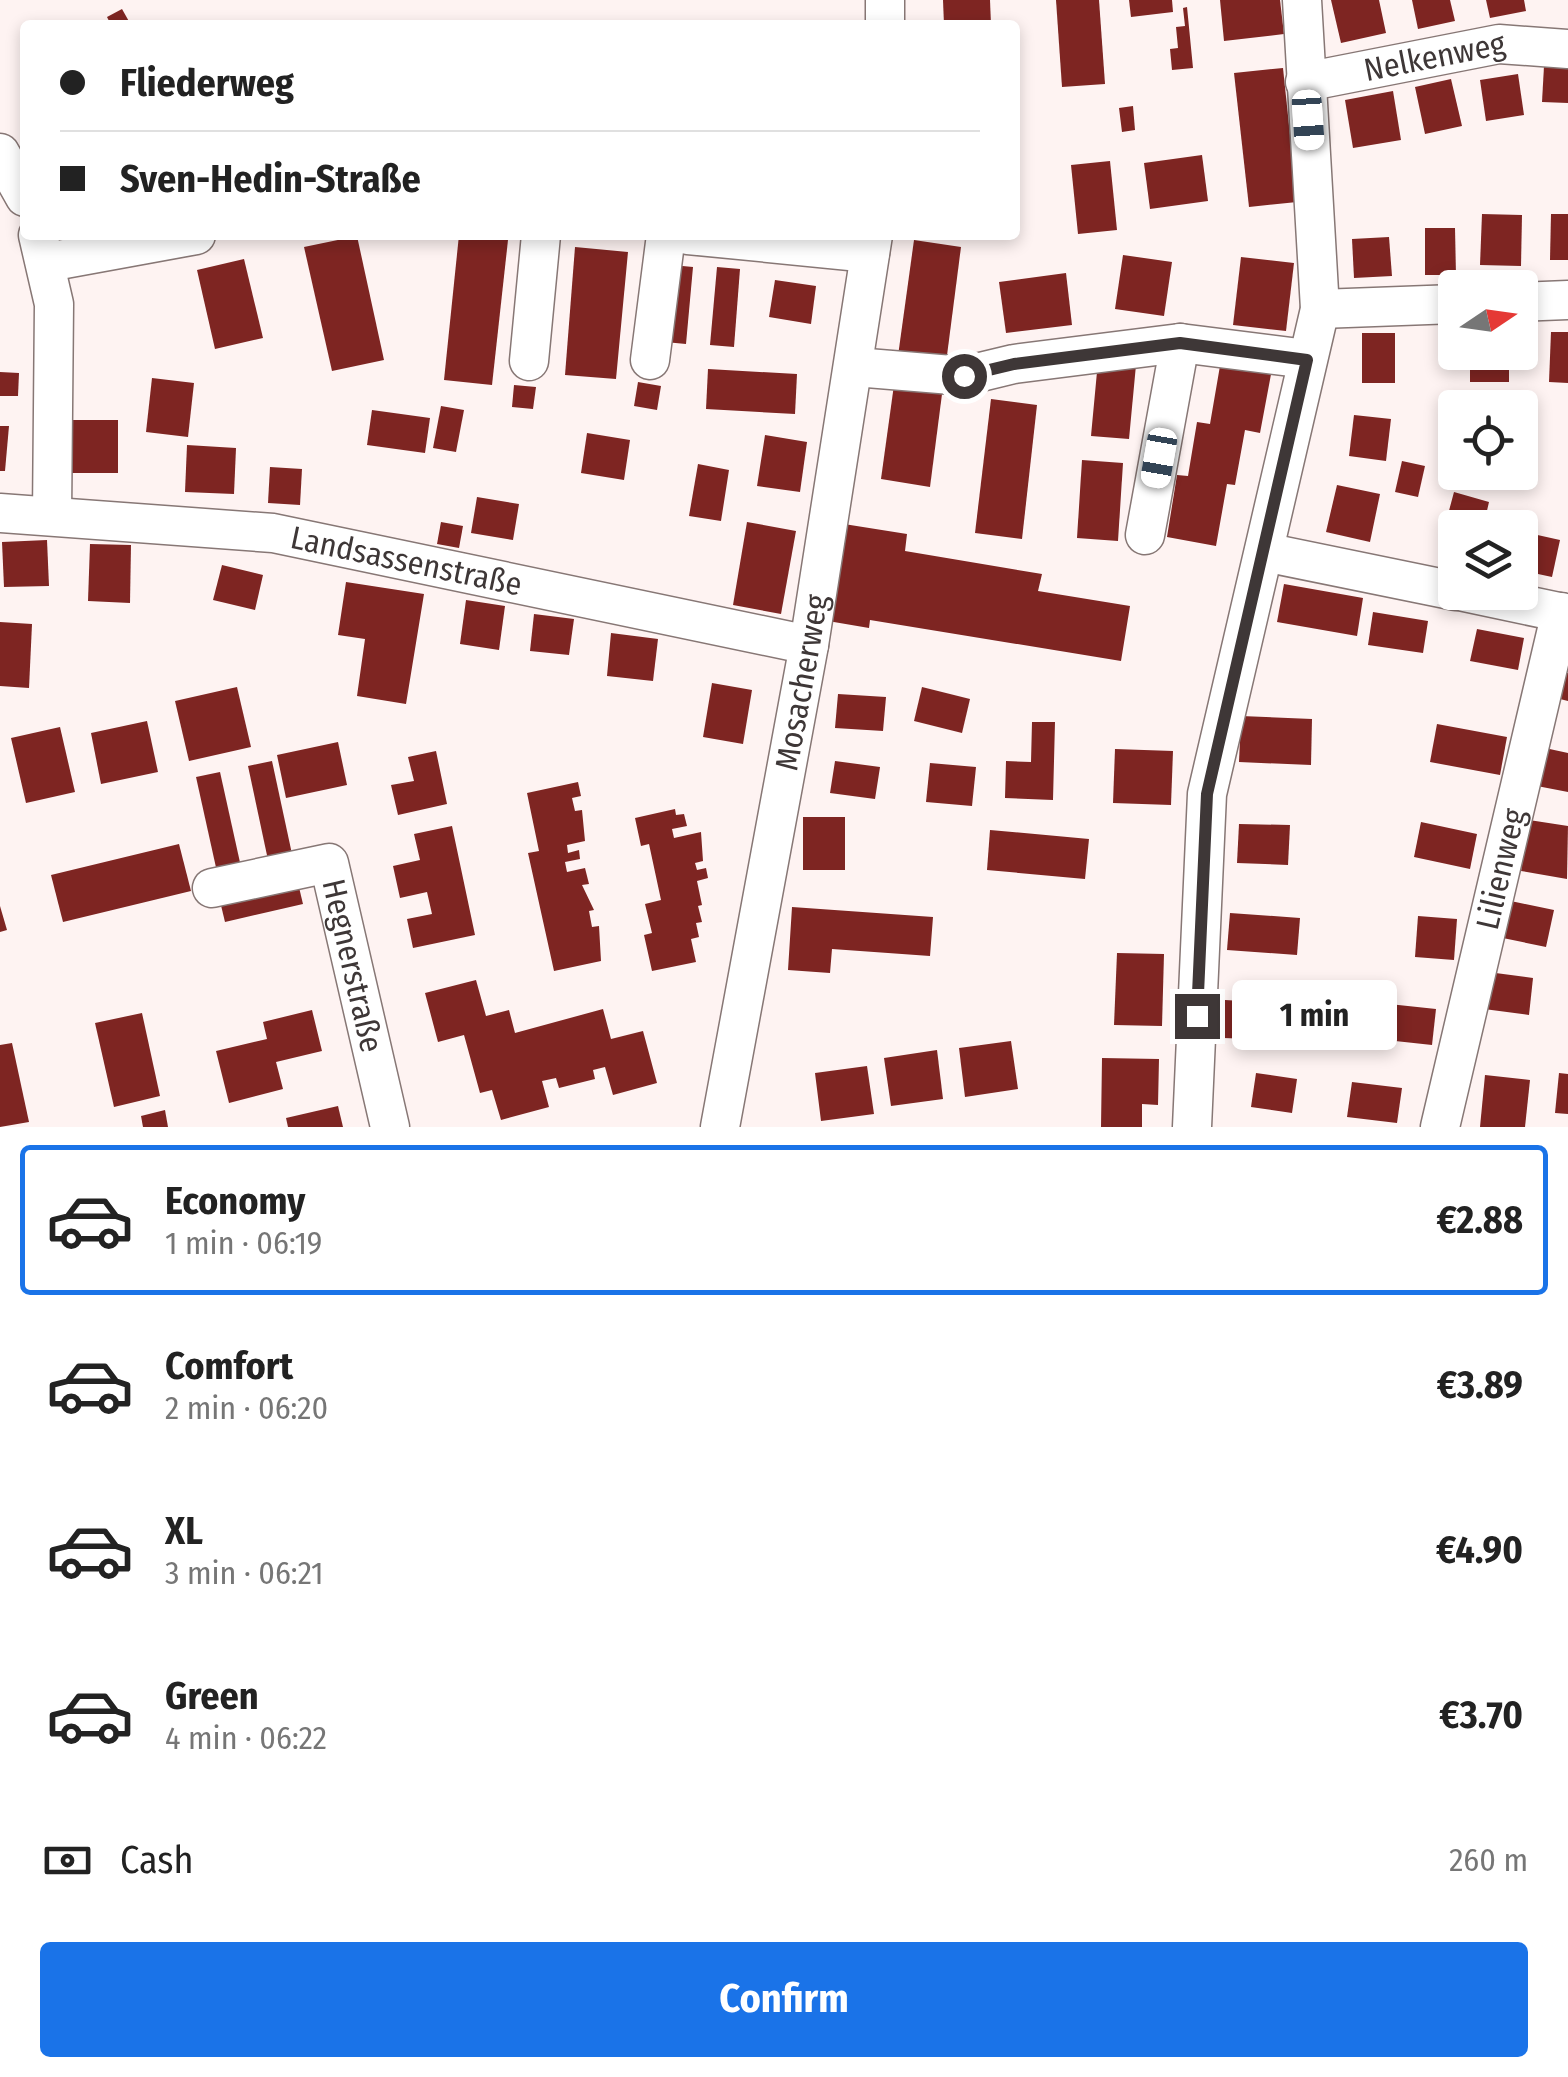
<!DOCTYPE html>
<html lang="en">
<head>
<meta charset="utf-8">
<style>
  :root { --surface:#fff; --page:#f6f6f6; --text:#222; --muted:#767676; --line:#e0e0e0; --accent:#1a73e8 }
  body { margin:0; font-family:"Fira Sans Condensed",sans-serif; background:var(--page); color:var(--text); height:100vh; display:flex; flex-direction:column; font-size:38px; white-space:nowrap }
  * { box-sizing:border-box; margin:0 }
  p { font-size:32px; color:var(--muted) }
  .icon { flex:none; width:55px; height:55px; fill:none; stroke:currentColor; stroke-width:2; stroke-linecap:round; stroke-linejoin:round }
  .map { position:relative; height:1127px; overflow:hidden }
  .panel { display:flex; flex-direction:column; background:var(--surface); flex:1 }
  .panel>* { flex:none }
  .guide { position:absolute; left:20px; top:20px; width:1000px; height:220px; border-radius:10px; box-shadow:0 5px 15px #0003; display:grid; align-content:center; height:220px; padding:0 40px; background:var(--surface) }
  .needle { width:65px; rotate:77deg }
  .buttons { position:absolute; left:1438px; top:270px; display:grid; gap:20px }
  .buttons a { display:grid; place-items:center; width:100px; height:100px; border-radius:10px; background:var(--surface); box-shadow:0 5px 15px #0003; font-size:50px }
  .end { position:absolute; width:45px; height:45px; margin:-22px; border:12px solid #3e3737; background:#fff; box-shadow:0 0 0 5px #fff }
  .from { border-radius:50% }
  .bubble { position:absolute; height:70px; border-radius:10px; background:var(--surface); box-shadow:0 5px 15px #0003; font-size:32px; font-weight:700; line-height:70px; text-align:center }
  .car { position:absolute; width:30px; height:60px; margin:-30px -15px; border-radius:12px; box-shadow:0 0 8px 2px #0007; background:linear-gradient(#fff 24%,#345 0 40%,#fff 0 76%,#345 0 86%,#fff 0) }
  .guide b { display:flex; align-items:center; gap:35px; height:95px; font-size:38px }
  .guide b+b { border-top:2px solid var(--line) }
  .guide i { width:25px; height:25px; background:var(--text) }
  ul { padding:18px 0 0; list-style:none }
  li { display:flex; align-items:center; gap:30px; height:150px; margin:0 20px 15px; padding:0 20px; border:5px solid transparent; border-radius:10px }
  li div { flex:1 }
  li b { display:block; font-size:38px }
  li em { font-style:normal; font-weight:700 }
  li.current { border-color:var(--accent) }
  li>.icon { width:90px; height:90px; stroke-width:1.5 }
  .pay { display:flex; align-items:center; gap:25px; height:110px; padding:0 40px; font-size:38px }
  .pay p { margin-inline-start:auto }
  .cta { display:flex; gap:20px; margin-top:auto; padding:20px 40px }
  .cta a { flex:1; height:115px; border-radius:10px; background:var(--accent); color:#fff; font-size:40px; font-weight:700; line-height:115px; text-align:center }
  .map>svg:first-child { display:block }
</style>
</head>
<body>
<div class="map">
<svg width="1568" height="1127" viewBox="0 0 1568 1127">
  <rect width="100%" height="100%" fill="#fef3f2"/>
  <g fill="#7e2522">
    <polygon points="943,0 990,0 991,25 944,25"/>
    <polygon points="1056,0 1099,0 1105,84 1062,87"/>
    <polygon points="1129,0 1172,0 1173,12 1131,17"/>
    <polygon points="1220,0 1280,0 1284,34 1224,41"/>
    <polygon points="1331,0 1379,0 1386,33 1341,43"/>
    <polygon points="1412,0 1450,0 1455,21 1418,29"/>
    <polygon points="1486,0 1524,0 1526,11 1490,18"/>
    <polygon points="1187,7 1193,68 1172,70 1170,49 1178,48 1176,27 1185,26 1183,8"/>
    <polygon points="122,9 131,25 111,25 107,17"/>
    <polygon points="1544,66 1568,67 1568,103 1542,102"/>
    <polygon points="1283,68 1297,202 1249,207 1234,73"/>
    <polygon points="1518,74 1524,115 1486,121 1480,80"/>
    <polygon points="1451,79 1462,126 1425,134 1415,87"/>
    <polygon points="1393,91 1401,140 1353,148 1345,100"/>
    <polygon points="1133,106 1135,130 1122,132 1119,108"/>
    <polygon points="1202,155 1208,201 1150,209 1144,163"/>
    <polygon points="1110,161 1117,230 1078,234 1071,165"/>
    <polygon points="1482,214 1522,215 1521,266 1480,265"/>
    <polygon points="1551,214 1568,214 1568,260 1550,260"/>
    <polygon points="1425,228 1455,228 1456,275 1425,275"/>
    <polygon points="459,235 508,240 492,385 444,380"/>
    <polygon points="357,236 384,360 332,371 304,247"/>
    <polygon points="1389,237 1392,276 1354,278 1352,239"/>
    <polygon points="914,240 961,247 930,487 881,479"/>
    <polygon points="575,247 628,252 616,379 565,375"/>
    <polygon points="1123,255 1172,262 1164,316 1115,309"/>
    <polygon points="1241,257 1294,263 1286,331 1233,325"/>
    <polygon points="244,259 263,338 215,349 197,270"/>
    <polygon points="672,265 693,267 686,344 665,342"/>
    <polygon points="717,267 740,269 734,347 710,345"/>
    <polygon points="1066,273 1072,325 1006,333 999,282"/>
    <polygon points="775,280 816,286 811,324 769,317"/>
    <polygon points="1551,332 1568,332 1568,383 1549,382"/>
    <rect x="1362" y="333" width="33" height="50"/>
    <rect x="1470" y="352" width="39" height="30"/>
    <polygon points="1221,360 1272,369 1260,433 1245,430 1235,485 1227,484 1216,546 1167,537 1177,475 1188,476 1197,422 1210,424"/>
    <polygon points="1098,361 1136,365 1129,439 1091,436"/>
    <polygon points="708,369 797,374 795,414 706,409"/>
    <polygon points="0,372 19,373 18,396 0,396"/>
    <polygon points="152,378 194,383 188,437 146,432"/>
    <polygon points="638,382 661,386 657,410 634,406"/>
    <polygon points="514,385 536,387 533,409 512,407"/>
    <polygon points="991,399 1037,405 1022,539 975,533"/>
    <polygon points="441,406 464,410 456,452 433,448"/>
    <polygon points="372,410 430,418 425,453 367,445"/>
    <polygon points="1354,415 1391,419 1386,461 1349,456"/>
    <rect x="72" y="420" width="46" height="53"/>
    <polygon points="0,426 9,426 5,471 0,471"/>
    <polygon points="587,433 630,440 624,480 581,473"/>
    <polygon points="765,435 807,442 800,492 757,486"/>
    <polygon points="187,445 236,448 234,494 185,492"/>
    <polygon points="1082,460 1123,463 1118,541 1077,538"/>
    <polygon points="1402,461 1425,466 1418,497 1395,492"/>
    <polygon points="698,464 729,470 721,521 689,516"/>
    <polygon points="270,467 302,469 300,505 268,503"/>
    <polygon points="1337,485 1380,494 1370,542 1326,532"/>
    <polygon points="1454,492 1489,502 1483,528 1455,528 1455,552 1439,548"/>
    <polygon points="477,497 519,504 513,540 471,533"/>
    <polygon points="441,522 463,526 459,548 437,544"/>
    <polygon points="747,522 796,531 781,614 733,605"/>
    <polygon points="844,524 907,534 905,551 1042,574 1038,591 1130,606 1121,661 870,620 869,628 828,621"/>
    <polygon points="1520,531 1560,540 1552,577 1520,570"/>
    <polygon points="47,540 49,586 4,587 2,542"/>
    <polygon points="90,544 131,545 130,603 88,601"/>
    <polygon points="222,565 263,575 255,610 213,600"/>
    <polygon points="346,582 424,594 406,704 357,696 365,639 338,635"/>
    <polygon points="1284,584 1363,598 1357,636 1277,622"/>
    <polygon points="466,600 505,606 499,650 460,644"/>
    <polygon points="1373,612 1428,621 1423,653 1368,645"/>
    <polygon points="534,614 574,619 569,655 530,651"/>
    <polygon points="0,622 32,624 29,688 0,686"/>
    <polygon points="1477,629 1524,638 1518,670 1470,661"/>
    <polygon points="611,633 658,639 653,681 607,676"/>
    <polygon points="1567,673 1568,673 1568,701 1560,699"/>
    <polygon points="712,683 752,690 743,744 703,737"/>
    <polygon points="237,687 251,747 189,761 175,701"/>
    <polygon points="922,687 970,699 962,733 914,721"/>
    <polygon points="838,694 886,697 883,731 835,728"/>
    <polygon points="1241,716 1312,719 1311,765 1239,762"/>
    <polygon points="147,721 158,772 101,784 91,733"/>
    <polygon points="1032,722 1055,722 1053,800 1005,798 1006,761 1031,762"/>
    <polygon points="1437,724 1507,737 1500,775 1430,762"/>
    <polygon points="60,727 75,792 26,803 11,738"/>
    <polygon points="338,742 347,785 286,798 277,755"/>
    <polygon points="1545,748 1568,753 1568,792 1537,786"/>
    <polygon points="1115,749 1173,751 1171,805 1113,803"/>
    <polygon points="436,751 447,804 398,815 391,785 414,781 408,757"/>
    <polygon points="272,761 292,854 268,860 248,766"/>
    <polygon points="835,761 880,767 875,799 830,793"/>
    <polygon points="930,763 976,767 972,806 926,802"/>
    <polygon points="220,772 241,867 217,872 196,777"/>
    <polygon points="578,782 581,796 572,798 575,811 582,810 585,841 567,845 568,853 579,850 580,859 565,862 567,872 585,868 589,884 582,885 594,910 589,911 592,927 599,926 601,961 554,971 528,853 539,851 527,793"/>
    <polygon points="675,809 676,815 684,814 687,826 672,829 674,838 701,832 703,861 695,863 697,870 706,868 708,878 697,881 702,905 698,906 702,922 696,923 699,937 691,939 696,962 652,971 644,935 652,933 645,904 661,900 649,844 641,846 635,818"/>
    <rect x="803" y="817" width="42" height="53"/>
    <polygon points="1529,820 1568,826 1567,879 1521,871"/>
    <polygon points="1421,822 1477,834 1470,869 1414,857"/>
    <polygon points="1239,824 1290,825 1288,865 1237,863"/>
    <polygon points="452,826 475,935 413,948 407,919 432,914 427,892 400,898 393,866 420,860 414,834"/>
    <polygon points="990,830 1089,839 1085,879 987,870"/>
    <polygon points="179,844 191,891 63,922 51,875"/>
    <polygon points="297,879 303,904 225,922 219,897"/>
    <polygon points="1506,900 1554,910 1546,947 1498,937"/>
    <polygon points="0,906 7,930 0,932"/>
    <polygon points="792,907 933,917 930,956 832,949 830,973 788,970"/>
    <polygon points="1230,913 1300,918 1297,955 1227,950"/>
    <polygon points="1418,916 1457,919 1454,960 1415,957"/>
    <polygon points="1117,953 1164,954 1162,1026 1114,1025"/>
    <polygon points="1488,972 1533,978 1529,1015 1484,1009"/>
    <polygon points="476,980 486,1016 509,1010 515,1033 603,1009 611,1039 643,1031 657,1083 613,1095 605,1067 593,1070 595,1079 559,1088 556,1078 542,1081 549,1107 501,1120 492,1090 480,1093 464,1035 438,1042 425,993"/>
    <polygon points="1225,1000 1278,1003 1276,1040 1223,1038"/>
    <polygon points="1389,1004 1436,1009 1432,1045 1386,1040"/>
    <polygon points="312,1010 322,1051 276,1062 283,1089 229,1103 216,1051 267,1039 263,1022"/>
    <polygon points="142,1013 160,1096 114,1107 95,1023"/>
    <polygon points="1011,1041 1018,1089 965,1097 959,1048"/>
    <polygon points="12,1043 29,1122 0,1127 0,1045"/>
    <polygon points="937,1050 943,1099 891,1106 884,1058"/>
    <polygon points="1102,1058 1159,1059 1158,1105 1142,1104 1142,1127 1101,1127"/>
    <polygon points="867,1066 874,1114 821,1121 815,1073"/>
    <polygon points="1256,1073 1297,1079 1292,1113 1251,1107"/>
    <polygon points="1559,1073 1568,1074 1568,1114 1555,1113"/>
    <polygon points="1485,1075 1530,1080 1525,1127 1480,1127"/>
    <polygon points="1352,1082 1402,1088 1397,1123 1347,1117"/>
    <polygon points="338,1106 343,1127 288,1127 286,1118"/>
    <polygon points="165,1110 168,1127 143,1127 141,1116"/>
  </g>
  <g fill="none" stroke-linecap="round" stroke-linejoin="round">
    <defs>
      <g id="minor">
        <polyline points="885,25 885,0"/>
        <path id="s1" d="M1305 82 1499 44 1568 49"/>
        <polyline points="0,153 25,197"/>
        <polyline points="38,235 54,304 52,516"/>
        <polyline points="688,235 870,253"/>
        <polyline points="48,262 196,235"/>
        <polyline points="1520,302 1568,300"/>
        <polyline points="1320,309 1455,304"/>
        <polyline points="650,360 666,235"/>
        <polyline points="529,361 541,235"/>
        <polyline points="855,367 964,376 1014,364 1180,343 1307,359"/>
        <path id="s2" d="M0 513 273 533 809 645"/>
        <polyline points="1145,535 1180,343"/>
        <polyline points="1264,552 1455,591"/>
        <polyline points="1464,592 1568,614"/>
        <path id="s3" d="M212 888 329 863 390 1127"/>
        <path id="s4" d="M720 1127 809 645 873 235"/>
        <polyline points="1192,1127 1207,794 1320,309 1302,0"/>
        <path id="s5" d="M1440 1127 1561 612"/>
      </g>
    </defs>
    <use href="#minor" stroke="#877775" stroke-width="41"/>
    <use href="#minor" stroke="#fff" stroke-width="38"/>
  </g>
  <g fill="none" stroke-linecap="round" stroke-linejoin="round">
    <polyline stroke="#3e3737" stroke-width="12" points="964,376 1014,364 1180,343 1307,360 1207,794 1197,1016"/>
  </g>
  <g text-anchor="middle" stroke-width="10" stroke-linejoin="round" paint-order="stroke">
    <g font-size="32" fill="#3e3737" stroke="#fff">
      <text dy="11" stroke="none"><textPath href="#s1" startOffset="132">Nelkenweg</textPath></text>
      <text dy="11" stroke="none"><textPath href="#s2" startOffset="410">Landsassenstraße</textPath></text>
      <text dy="11" stroke="none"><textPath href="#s4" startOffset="452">Mosacherweg</textPath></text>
      <text dy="11" stroke="none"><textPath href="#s5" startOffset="265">Lilienweg</textPath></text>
      <text dy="11" stroke="none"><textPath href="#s3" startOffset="225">Hegnerstraße</textPath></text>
    </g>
  </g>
</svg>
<div class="buttons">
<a><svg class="needle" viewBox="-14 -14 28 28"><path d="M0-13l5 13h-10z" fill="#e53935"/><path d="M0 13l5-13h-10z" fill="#767676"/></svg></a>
<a><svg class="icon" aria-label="locate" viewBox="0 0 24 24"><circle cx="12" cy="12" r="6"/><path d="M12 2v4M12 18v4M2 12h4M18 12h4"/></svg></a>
<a><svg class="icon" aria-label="layers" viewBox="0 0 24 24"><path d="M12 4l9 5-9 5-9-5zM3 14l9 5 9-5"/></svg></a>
</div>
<i class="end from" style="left:964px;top:376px"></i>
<i class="end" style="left:1197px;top:1016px"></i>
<div class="bubble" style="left:1232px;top:980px;width:165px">1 min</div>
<i class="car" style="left:1308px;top:120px;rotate:176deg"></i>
<i class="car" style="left:1159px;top:458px;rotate:190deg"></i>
<div class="guide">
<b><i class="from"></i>Fliederweg</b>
<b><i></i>Sven-Hedin-Straße</b>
</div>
</div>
<section class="panel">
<ul>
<li class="current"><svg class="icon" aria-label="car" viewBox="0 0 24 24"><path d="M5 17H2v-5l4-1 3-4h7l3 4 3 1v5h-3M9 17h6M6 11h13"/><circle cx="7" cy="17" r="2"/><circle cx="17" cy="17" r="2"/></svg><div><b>Economy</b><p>1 min · 06:19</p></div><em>€2.88</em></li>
<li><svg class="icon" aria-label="car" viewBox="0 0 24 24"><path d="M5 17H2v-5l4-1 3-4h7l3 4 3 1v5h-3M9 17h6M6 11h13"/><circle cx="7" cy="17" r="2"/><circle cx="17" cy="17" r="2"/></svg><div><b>Comfort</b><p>2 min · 06:20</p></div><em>€3.89</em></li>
<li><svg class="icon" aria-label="car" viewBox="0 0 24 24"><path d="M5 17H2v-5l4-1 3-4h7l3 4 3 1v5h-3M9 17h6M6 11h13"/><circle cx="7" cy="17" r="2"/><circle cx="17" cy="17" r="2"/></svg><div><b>XL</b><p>3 min · 06:21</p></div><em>€4.90</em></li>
<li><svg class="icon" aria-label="car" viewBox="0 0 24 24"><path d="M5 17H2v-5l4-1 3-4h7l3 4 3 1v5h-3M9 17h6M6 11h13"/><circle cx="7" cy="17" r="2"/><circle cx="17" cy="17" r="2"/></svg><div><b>Green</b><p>4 min · 06:22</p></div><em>€3.70</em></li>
</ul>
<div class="pay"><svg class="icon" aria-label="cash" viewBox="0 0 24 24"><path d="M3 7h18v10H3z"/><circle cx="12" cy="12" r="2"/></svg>Cash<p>260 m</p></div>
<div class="cta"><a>Confirm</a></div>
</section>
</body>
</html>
